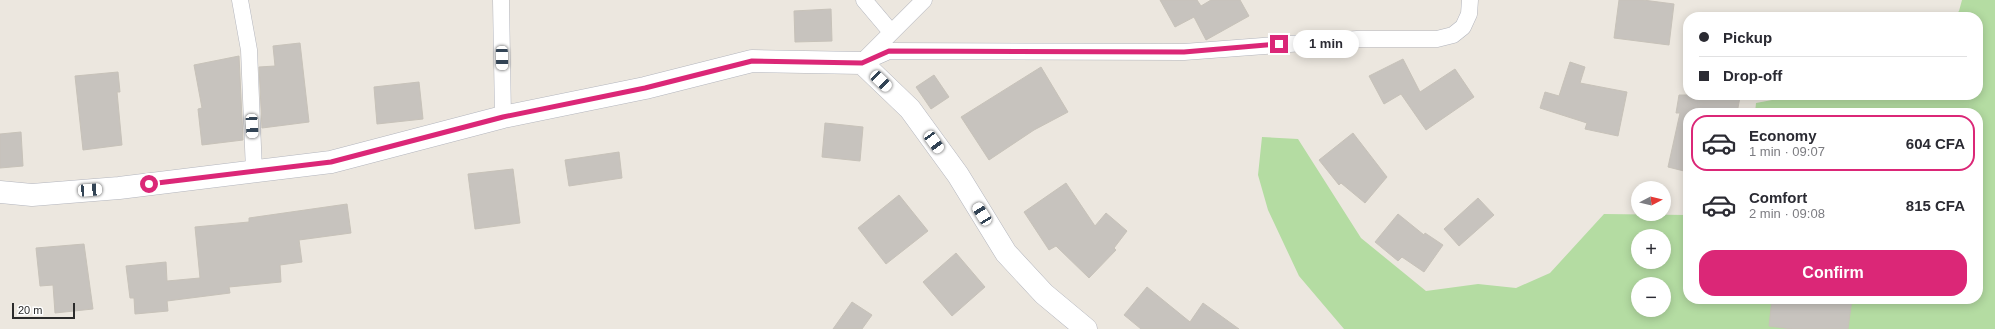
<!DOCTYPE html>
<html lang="en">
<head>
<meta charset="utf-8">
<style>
  :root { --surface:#fff; --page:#f7f7f7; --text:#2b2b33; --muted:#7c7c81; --line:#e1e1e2; --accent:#db2777 }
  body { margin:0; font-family:Arial,sans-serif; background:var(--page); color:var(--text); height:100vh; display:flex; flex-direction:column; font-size:15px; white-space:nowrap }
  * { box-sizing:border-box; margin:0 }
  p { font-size:13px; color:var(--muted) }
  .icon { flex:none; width:22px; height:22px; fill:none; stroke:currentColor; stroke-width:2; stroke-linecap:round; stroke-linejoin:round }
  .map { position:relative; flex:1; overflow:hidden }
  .panel { position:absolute; left:1683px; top:108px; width:300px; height:196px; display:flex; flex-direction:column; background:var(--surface); border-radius:16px; box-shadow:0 2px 10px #0003 }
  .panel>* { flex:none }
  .banner { position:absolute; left:1683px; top:12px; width:300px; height:88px; border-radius:16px; box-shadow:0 2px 10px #0003; display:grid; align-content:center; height:88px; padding:0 16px; background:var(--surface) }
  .needle { width:26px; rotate:83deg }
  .controls { position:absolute; left:1631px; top:181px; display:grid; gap:8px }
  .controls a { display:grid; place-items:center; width:40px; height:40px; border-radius:50%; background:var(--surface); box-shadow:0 2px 10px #0003; font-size:20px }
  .scale { position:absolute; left:12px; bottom:10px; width:63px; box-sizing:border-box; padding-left:4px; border:2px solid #2b2b2b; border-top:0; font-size:11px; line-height:14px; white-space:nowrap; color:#2b2b2b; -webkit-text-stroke:3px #fff; paint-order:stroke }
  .end { position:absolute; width:18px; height:18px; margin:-9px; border:5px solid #db2777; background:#fff; box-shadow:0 0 0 2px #fff }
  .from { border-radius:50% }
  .bubble { position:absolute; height:28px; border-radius:14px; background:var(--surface); box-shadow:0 2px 10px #0003; font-size:13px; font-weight:700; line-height:28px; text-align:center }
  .car { position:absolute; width:12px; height:24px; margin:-12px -6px; border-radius:5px; box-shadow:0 0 3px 1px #0007; background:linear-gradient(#fff 24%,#345 0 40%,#fff 0 76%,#345 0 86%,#fff 0) }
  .banner b { display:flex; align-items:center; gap:14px; height:38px; font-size:15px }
  .banner b+b { border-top:1px solid var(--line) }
  .banner i { width:10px; height:10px; background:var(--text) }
  ul { padding:7px 0 0; list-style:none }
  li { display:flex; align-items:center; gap:12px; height:56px; margin:0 8px 6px; padding:0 8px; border:2px solid transparent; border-radius:16px }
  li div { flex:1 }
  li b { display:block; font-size:15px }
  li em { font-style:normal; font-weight:700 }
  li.active { border-color:var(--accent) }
  li>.icon { width:36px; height:36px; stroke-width:1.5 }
  .primary-button { display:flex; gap:8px; margin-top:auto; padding:8px 16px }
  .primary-button a { flex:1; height:46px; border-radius:16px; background:var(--accent); color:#fff; font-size:16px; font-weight:700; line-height:46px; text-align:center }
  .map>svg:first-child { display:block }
</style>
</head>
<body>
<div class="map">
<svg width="1995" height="329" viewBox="0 0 1995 329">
  <rect width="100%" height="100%" fill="#ece7df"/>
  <path fill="#b4dca2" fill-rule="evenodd" d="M1962 0H1995V329H1344L1299 276 1268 210 1258 175 1262 137 1298 139 1361 238 1426 291 1478 284 1516 288 1550 273 1604 214 1688 215V299H1978V113H1755L1756 103 1799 95H1978V17H1954L1959 11ZM1638 236H1664V262H1638ZM1638 284H1664V310H1638Z"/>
  <g fill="#c7c3be" stroke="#c7c2b9">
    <polygon points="1160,0 1197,0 1201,6 1211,0 1240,0 1249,16 1206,40 1194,17 1175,27"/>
    <polygon points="1619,0 1643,0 1674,4 1669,45 1614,38"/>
    <polygon points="831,9 832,41 795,42 794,11"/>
    <polygon points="300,43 309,122 262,128 259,67 275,66 273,46"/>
    <polygon points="239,56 243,140 202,145 198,109 202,108 194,65"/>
    <polygon points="1403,59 1420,92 1455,69 1474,97 1426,130 1401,94 1384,104 1369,76"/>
    <polygon points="1570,62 1585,67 1580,83 1627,92 1618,136 1585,129 1587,123 1540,108 1545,92 1559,96"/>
    <polygon points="1041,67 1068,112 1034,130 989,160 961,117"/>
    <polygon points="118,72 120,92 117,92 122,145 83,150 75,76"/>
    <polygon points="934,75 949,97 931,109 916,87"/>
    <polygon points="419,82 423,119 377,124 374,87"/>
    <polygon points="1679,95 1731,95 1740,97 1737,113 1688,113 1688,172 1668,167 1680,113 1676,113"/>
    <polygon points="825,123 863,127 860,161 822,157"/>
    <polygon points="21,132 23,166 0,168 0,134"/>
    <polygon points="1353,133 1387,177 1365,203 1341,183 1339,185 1319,160"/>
    <polygon points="619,152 622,178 569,186 565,160"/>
    <polygon points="513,169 520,223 475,229 468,174"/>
    <polygon points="1066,183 1095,226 1106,213 1127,231 1114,248 1116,250 1089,278 1056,246 1049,250 1024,212"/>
    <polygon points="899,195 928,231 886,264 858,228"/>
    <polygon points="1478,198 1494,215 1459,246 1444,229"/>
    <polygon points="347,204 351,233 299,240 302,262 280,265 281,282 229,287 230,293 167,301 168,311 135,314 134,298 130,298 126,266 166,262 167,281 200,278 195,227 249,222 249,218"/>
    <polygon points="1398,214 1424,235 1425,233 1443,245 1424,272 1402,257 1398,261 1375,242"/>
    <polygon points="84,244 93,309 55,313 53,285 40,286 36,248"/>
    <polygon points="956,253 985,287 952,316 923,282"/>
    <polygon points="1147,287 1190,322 1203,303 1239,329 1141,329 1124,315"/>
    <polygon points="1772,299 1852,299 1848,329 1792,329 1769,326"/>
    <polygon points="852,302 872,315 862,329 833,329"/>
  </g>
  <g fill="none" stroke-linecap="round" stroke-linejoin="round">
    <defs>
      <g id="minor">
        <polyline points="240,0 249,50 254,171"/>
        <polyline points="501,0 503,117"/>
        <polyline points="864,0 891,32"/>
        <polyline points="866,58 924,0"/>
        <polyline points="862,63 889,51 1184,52 1357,39 1437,39 1453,35 1463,27 1469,14 1470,0"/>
      </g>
      <polyline id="secondary" points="0,192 32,195 119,188 331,162 503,117 645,88 752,61 862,63 910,109 958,175 1006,253 1044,294 1086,329"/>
    </defs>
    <use href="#minor" stroke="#b3b5bd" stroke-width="17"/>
    <use href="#secondary" stroke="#b3b5bd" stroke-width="23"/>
    <use href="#minor" stroke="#fff" stroke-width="16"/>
    <use href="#secondary" stroke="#fff" stroke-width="22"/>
  </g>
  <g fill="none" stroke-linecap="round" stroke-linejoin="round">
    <polyline stroke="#db2777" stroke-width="5" points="149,184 331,162 503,117 645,88 752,61 862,63 889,51 1184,52 1279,44"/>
  </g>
</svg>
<div class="controls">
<a><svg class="needle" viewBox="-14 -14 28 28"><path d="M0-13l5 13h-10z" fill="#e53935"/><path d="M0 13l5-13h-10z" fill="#7c7c81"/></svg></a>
<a>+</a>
<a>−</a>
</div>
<div class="scale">20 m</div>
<i class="end from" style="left:149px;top:184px"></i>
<i class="end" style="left:1279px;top:44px"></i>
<div class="bubble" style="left:1293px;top:30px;width:66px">1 min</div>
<i class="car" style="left:502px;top:58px;rotate:179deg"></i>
<i class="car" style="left:881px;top:81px;rotate:134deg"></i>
<i class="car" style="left:252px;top:126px;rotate:177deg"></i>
<i class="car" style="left:934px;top:142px;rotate:144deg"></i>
<i class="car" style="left:90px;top:190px;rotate:86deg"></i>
<i class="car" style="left:982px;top:214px;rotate:328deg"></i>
<div class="banner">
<b><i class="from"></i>Pickup</b>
<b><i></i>Drop-off</b>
</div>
<section class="panel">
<ul>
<li class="active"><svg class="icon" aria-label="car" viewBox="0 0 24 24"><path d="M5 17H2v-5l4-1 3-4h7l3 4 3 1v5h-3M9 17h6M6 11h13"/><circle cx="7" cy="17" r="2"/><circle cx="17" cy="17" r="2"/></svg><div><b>Economy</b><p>1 min · 09:07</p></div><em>604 CFA</em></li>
<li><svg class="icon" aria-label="car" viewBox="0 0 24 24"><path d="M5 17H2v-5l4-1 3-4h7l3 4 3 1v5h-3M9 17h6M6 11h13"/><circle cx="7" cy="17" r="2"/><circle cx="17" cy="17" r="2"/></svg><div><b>Comfort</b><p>2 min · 09:08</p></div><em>815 CFA</em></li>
</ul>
<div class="primary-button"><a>Confirm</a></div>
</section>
</div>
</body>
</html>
